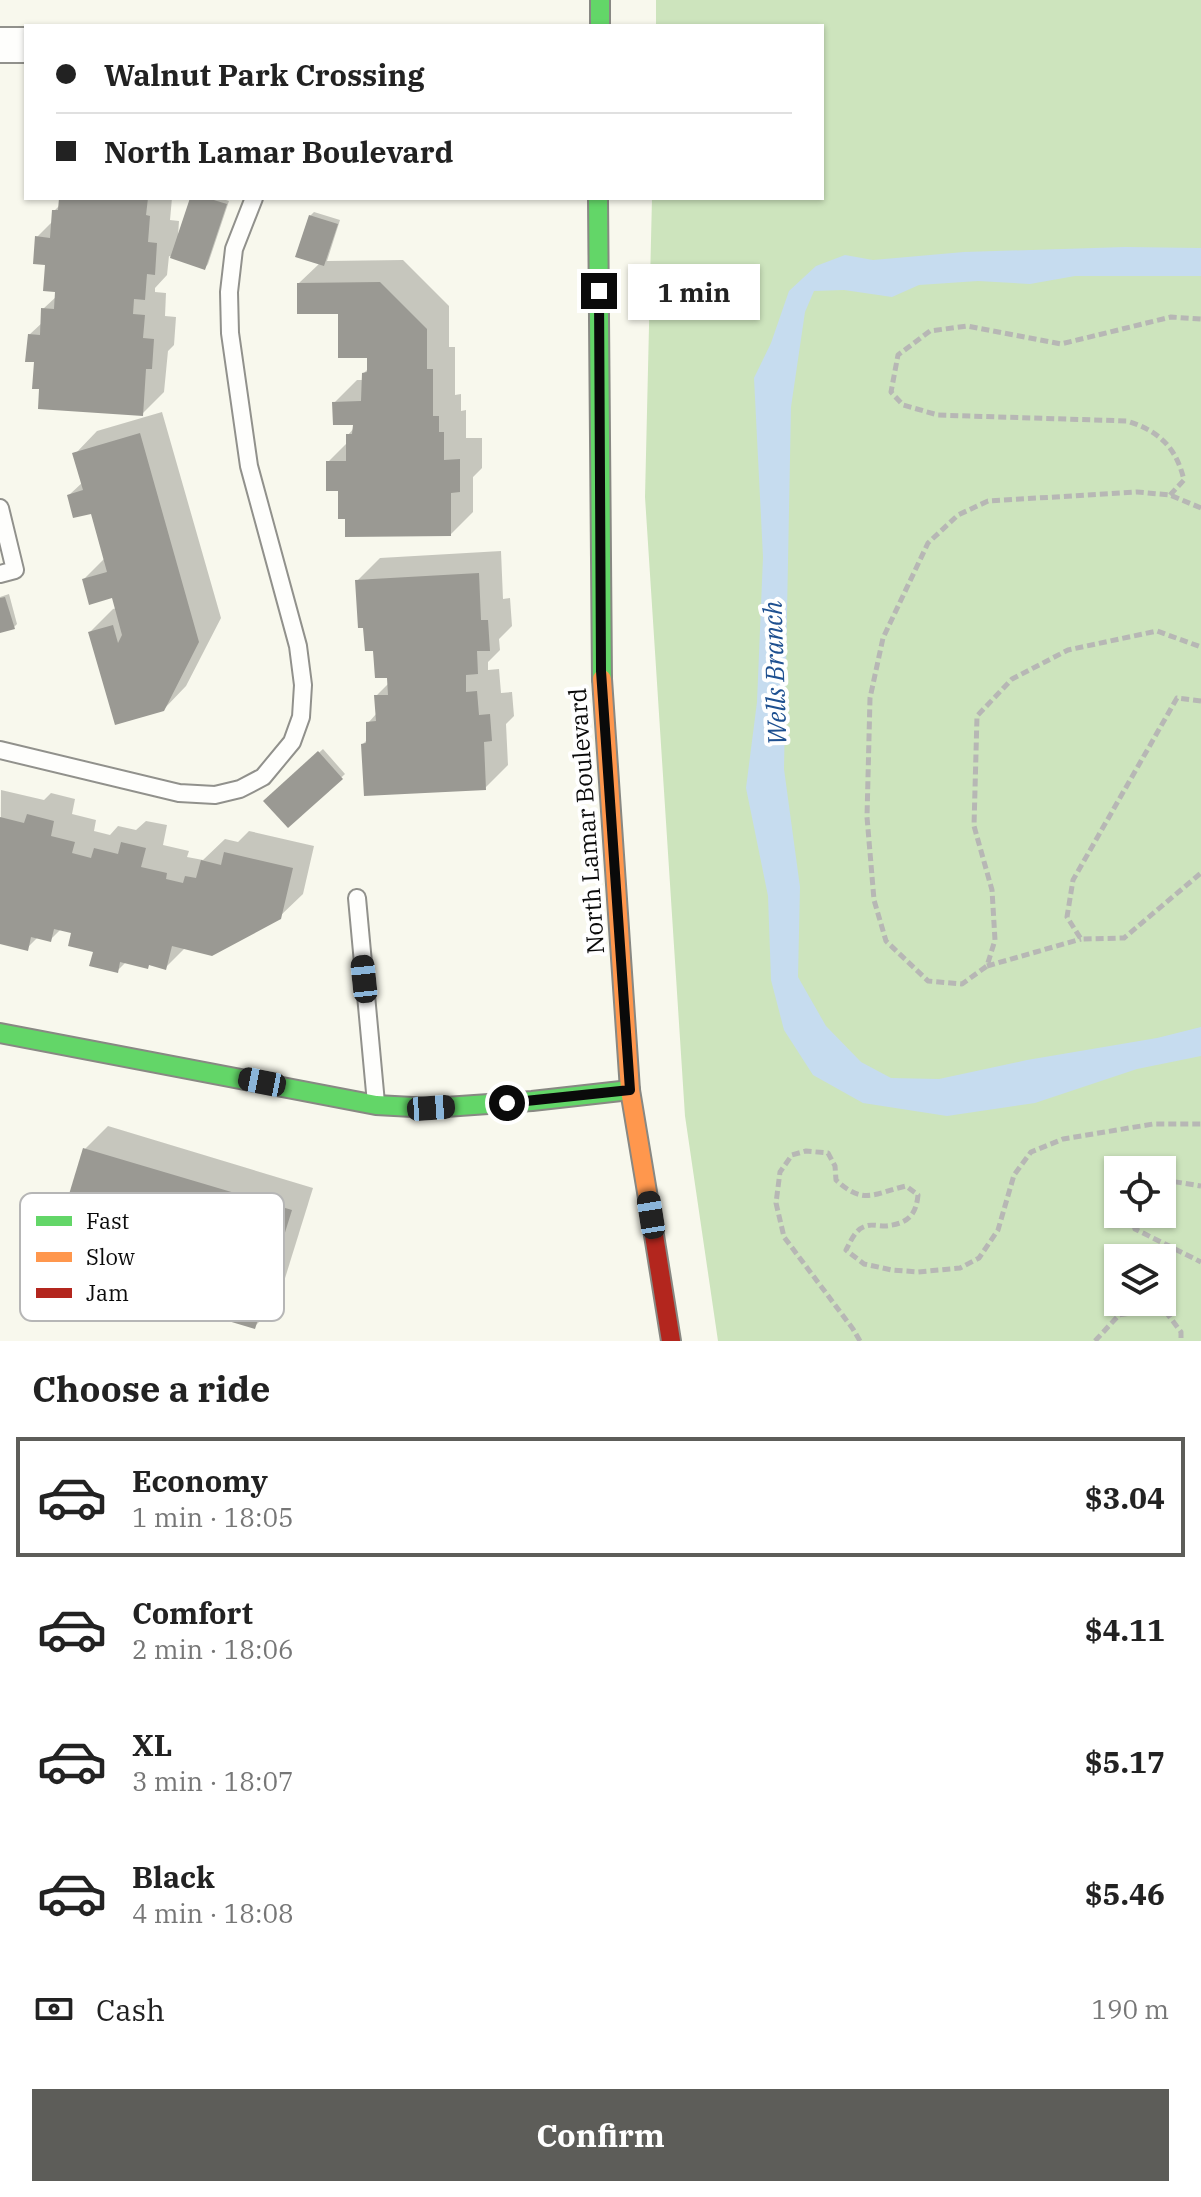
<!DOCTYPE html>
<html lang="en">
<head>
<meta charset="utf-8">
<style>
  :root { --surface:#fff; --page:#f2f2f2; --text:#222; --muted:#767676; --line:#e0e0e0; --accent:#5d5d59 }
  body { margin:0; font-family:"IBM Plex Serif",serif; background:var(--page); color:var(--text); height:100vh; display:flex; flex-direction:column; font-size:30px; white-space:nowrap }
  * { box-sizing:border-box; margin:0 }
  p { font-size:26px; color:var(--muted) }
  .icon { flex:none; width:44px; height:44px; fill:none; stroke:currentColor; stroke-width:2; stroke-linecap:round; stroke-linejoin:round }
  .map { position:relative; height:1341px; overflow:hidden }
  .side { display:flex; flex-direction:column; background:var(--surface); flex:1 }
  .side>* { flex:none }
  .guide { position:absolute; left:24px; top:24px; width:800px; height:176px; border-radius:0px; box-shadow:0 2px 6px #0004; display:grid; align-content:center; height:176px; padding:0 32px; background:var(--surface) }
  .controls { position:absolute; left:1104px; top:1156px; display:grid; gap:16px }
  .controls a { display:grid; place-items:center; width:72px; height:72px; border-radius:0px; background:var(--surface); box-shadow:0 2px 6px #0004; font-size:40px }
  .end { position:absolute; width:36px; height:36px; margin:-18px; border:10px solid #0a0a0a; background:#fff; box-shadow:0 0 0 4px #fff }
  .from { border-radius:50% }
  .bubble { position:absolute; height:56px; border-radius:0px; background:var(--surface); box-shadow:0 2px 6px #0004; font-size:26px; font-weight:700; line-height:56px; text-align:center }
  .car { position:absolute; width:24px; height:48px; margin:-24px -12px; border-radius:10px; box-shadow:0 0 6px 2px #0007; background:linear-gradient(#222 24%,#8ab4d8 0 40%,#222 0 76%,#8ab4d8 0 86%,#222 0) }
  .guide b { display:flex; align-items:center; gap:28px; height:76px; font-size:30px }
  .guide b+b { border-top:2px solid var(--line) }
  .guide i { width:20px; height:20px; background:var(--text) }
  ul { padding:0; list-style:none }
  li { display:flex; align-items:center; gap:24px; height:120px; margin:0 16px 12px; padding:0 16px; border:4px solid transparent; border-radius:0px }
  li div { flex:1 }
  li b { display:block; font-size:30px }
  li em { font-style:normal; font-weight:700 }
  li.on { border-color:var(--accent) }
  li>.icon { width:72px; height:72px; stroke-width:1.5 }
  h2 { padding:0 32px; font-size:36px; line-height:96px }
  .pay { display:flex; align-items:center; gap:20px; height:88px; padding:0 32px; font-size:30px }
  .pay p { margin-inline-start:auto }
  .primary-button { display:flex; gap:16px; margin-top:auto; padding:16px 32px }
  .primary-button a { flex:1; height:92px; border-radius:0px; background:var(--accent); color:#fff; font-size:32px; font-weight:700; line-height:92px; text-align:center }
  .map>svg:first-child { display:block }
</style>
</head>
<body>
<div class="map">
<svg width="1201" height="1341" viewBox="0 0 1201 1341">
  <rect width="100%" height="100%" fill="#f8f8ed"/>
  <path fill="#cde4bd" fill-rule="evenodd" d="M656 0H1201V1341H718L685 1116 645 497 652 198H822V26H656ZM1118 1170H1162V1214H1118ZM1118 1258H1162V1302H1118Z"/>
  <polygon fill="#c6dcef" points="1125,247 1201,248 1201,276 1075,276 1030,284 978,281 919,285 892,297 844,290 814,291 805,312 791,407 784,769 800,887 798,977 826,1026 861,1062 891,1078 939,1079 1027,1060 1157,1038 1201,1027 1201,1056 1137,1069 1035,1103 947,1116 863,1103 813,1075 784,1030 771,980 768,896 746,788 757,702 763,557 754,378 771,343 789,291 816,266 845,255 873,260 964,252"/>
  <g fill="#0003">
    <polygon points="61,198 172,198 170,220 179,221 178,236 192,198 220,198 229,201 208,264 205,268 169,256 167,275 155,288 155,292 166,293 165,316 176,317 174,345 168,351 164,392 142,414 42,387 29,335 43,322 43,309 57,296 37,237 53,221 54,211 60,205"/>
    <polygon points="314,212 340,220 327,261 403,260 449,306 449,347 455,347 455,395 461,394 461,411 466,410 466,438 482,438 482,468 473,477 473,512 451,534 347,517 340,489 328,462 348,442 348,435 354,428 355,423 334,403 357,380 364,380 364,373 369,368 369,356 341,312 299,283 320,263 310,216"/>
    <polygon points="162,412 221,618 186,686 163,710 90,632 113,609 117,608 113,596 84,579 105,558 92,511 69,495 83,482 75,454 97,431"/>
    <polygon points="501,551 503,599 510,598 512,626 499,639 500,650 488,662 488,670 499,669 501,693 512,692 514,716 506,724 508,765 485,788 363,744 368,739 368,723 377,713 376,696 389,683 389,676 375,648 357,581 380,558"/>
    <polygon points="9,594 17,624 14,627 0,631 0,597"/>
    <polygon points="323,749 345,774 289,826 266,801"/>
    <polygon points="1,790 44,800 51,793 75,799 72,814 96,820 94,831 110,835 118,826 136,830 146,821 167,825 163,845 189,851 187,857 203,860 225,839 238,842 249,831 314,846 303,894 279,917 186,947 166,967 126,962 117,971 73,932 61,929 50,940 38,937 27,948 0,942"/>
    <polygon points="108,1126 313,1188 277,1304 254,1327 85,1149"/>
  </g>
  <g fill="#9a9993">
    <polygon points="59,198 148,198 146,215 150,216 148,242 157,243 155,275 147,274 145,300 134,299 133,314 145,315 143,338 154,339 152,369 146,369 143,416 38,409 39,389 32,389 34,362 25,362 28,334 40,335 41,308 54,309 55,292 43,291 45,265 33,264 35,236 50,238 52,210 58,210"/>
    <polygon points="190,198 207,198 227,204 205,270 170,258"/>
    <polygon points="309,215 338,224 324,266 295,257"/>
    <polygon points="380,282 427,329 427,369 433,369 433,416 439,416 439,432 444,432 444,460 460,459 460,492 451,493 451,536 345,537 345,519 338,519 338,491 326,491 326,461 346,461 346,434 352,434 353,425 333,425 332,402 361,401 362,373 367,372 367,358 338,358 338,314 297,314 297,283"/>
    <polygon points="140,433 199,642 164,711 115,725 88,632 113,625 118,643 122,635 112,598 89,605 82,579 107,572 91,514 73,518 67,495 83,490 72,453"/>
    <polygon points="479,573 481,620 488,620 490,651 477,651 478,674 466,675 466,692 477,691 479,715 490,714 492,741 484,742 486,790 364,796 361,744 366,743 366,722 376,721 374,695 388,695 387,678 375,678 373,651 365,651 363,628 358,628 355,580"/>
    <polygon points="5,597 15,629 0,633 0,598"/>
    <polygon points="318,751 343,779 288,828 263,801"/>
    <polygon points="27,814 54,821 51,836 75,842 72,853 91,858 94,848 118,854 121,842 146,848 141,867 167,873 166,879 183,883 185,876 196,878 201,860 221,865 224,852 293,868 281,919 212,956 172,946 166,970 149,965 148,969 120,962 118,973 89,966 93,952 68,946 71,933 54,929 51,942 31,937 28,951 0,944 0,817 24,823"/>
    <polygon points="83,1148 292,1210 255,1329 47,1267"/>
  </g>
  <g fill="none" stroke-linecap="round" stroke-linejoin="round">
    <defs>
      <g id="lane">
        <polyline points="0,508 15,570 0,574"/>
        <polyline points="0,750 179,793 215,795 240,789 263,777 292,742 301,717 303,685 298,646 249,466 230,333 229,292 234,249 254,198"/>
        <polyline points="357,898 376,1103"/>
      </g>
      <polyline id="street" points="0,45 26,45"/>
      <g id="fast">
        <polyline points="600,0 600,26"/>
        <polyline points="598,198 602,679"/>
        <polyline points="0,1033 376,1105 431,1108 532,1101 630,1090"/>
      </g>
      <polyline id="slow" points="602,679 630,1090 649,1204"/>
      <polyline id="jam" points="649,1204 671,1341"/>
    </defs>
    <use href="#lane" stroke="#91918c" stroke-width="20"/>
    <use href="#street" stroke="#91918c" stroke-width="38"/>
    <use href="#fast" stroke="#888883" stroke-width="22"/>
    <use href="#slow" stroke="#888883" stroke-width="22"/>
    <use href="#jam" stroke="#888883" stroke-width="22"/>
    <g stroke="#b7b7b5" stroke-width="5" stroke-dasharray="8 4" stroke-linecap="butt">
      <path d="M1170 495 1184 480C1176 447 1159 431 1127 421L938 415 903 405 891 392 898 355 930 331 967 326 1061 344 1171 317 1201 319"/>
      <polyline points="1201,508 1170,495 1137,492 988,501 958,515 928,543 883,638 870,698 867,817 874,900 886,941 928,981 962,984 987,966 995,940 992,890 974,826 977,716 1012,679 1068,650 1157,631 1201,647"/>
      <polyline points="1201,701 1177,698 1073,880 1067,917 1081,939 1124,938 1201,873"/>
      <polyline points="987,966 1081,939"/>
      <polyline points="1162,1182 1170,1181 1201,1186"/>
      <polyline points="1131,1214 1135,1229 1201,1262"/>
      <path d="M860 1341 853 1329 784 1237 776 1203 780 1172 792 1155 806 1151 828 1153 835 1166 836 1180C864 1206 875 1193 906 1186L918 1195C916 1216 907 1224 885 1226 879 1226 871 1224 866 1226 855 1229 851 1241 846 1250L864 1264 892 1270 918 1272 960 1268 979 1258 998 1230 1014 1175 1031 1152 1063 1139 1153 1124H1201"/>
      <polyline points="1095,1341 1119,1315 1163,1308 1181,1332 1181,1341"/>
    </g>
    <use href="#lane" stroke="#fefefc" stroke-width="16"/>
    <use href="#street" stroke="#fefefc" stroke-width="34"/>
    <use href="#fast" stroke="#63d668" stroke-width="18"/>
    <use href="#slow" stroke="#ff974d" stroke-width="18"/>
    <use href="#jam" stroke="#b3261e" stroke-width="18"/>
  </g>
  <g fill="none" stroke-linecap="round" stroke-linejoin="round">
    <polyline stroke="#0a0a0a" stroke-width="10" points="507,1103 630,1090 601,671 599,291"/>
  </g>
  <g text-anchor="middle" stroke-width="8" stroke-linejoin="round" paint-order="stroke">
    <g font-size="24" fill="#0a0a0a" stroke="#fff">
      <text transform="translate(587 821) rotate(-94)" y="8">North Lamar Boulevard</text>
    </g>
    <g font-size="26" font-style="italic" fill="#1e5090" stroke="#fff">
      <text transform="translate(775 673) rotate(-92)" y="9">Wells Branch</text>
    </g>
  </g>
  <rect x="20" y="1193" width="264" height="128" rx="12" fill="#fff" stroke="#b6b6b6" stroke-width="2"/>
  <rect x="36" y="1216" width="36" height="10" fill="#63d668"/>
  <rect x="36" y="1252" width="36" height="10" fill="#ff974d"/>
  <rect x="36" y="1288" width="36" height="10" fill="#b3261e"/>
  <g font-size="22" fill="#0a0a0a">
    <text x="86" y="1229">Fast</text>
    <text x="86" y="1265">Slow</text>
    <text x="86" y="1301">Jam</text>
  </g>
</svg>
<div class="controls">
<a><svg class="icon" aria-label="locate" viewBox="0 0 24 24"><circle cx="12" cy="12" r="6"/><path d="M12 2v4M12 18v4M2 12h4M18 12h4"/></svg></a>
<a><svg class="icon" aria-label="layers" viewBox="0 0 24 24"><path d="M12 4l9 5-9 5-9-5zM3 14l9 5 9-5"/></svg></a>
</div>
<i class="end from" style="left:507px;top:1103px"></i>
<i class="end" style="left:599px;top:291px"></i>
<div class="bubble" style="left:628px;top:264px;width:132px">1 min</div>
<i class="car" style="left:364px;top:979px;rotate:354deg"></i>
<i class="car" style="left:262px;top:1082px;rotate:281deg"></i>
<i class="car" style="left:431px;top:1108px;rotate:86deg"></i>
<i class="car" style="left:651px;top:1215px;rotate:351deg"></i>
<div class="guide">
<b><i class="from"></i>Walnut Park Crossing</b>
<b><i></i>North Lamar Boulevard</b>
</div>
</div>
<section class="side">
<h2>Choose a ride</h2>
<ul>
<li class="on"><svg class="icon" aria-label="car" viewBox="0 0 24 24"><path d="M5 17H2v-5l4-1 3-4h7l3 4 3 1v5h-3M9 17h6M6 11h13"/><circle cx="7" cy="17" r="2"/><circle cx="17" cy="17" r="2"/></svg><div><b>Economy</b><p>1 min · 18:05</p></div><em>$3.04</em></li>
<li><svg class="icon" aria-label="car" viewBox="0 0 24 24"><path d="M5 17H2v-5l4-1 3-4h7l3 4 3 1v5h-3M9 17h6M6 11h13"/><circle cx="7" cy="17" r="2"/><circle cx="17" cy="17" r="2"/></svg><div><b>Comfort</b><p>2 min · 18:06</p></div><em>$4.11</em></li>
<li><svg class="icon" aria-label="car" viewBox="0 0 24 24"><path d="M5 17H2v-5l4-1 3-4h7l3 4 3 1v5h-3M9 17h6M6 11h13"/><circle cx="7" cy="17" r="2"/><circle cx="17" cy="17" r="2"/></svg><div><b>XL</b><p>3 min · 18:07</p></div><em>$5.17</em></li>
<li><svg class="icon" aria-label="car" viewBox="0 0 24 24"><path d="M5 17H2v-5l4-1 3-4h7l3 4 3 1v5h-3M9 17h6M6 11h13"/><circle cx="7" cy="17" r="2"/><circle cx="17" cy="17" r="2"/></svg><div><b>Black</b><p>4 min · 18:08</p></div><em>$5.46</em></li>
</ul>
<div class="pay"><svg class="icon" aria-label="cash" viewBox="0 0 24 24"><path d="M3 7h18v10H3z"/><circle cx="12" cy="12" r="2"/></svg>Cash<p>190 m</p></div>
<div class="primary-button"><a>Confirm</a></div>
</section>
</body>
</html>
